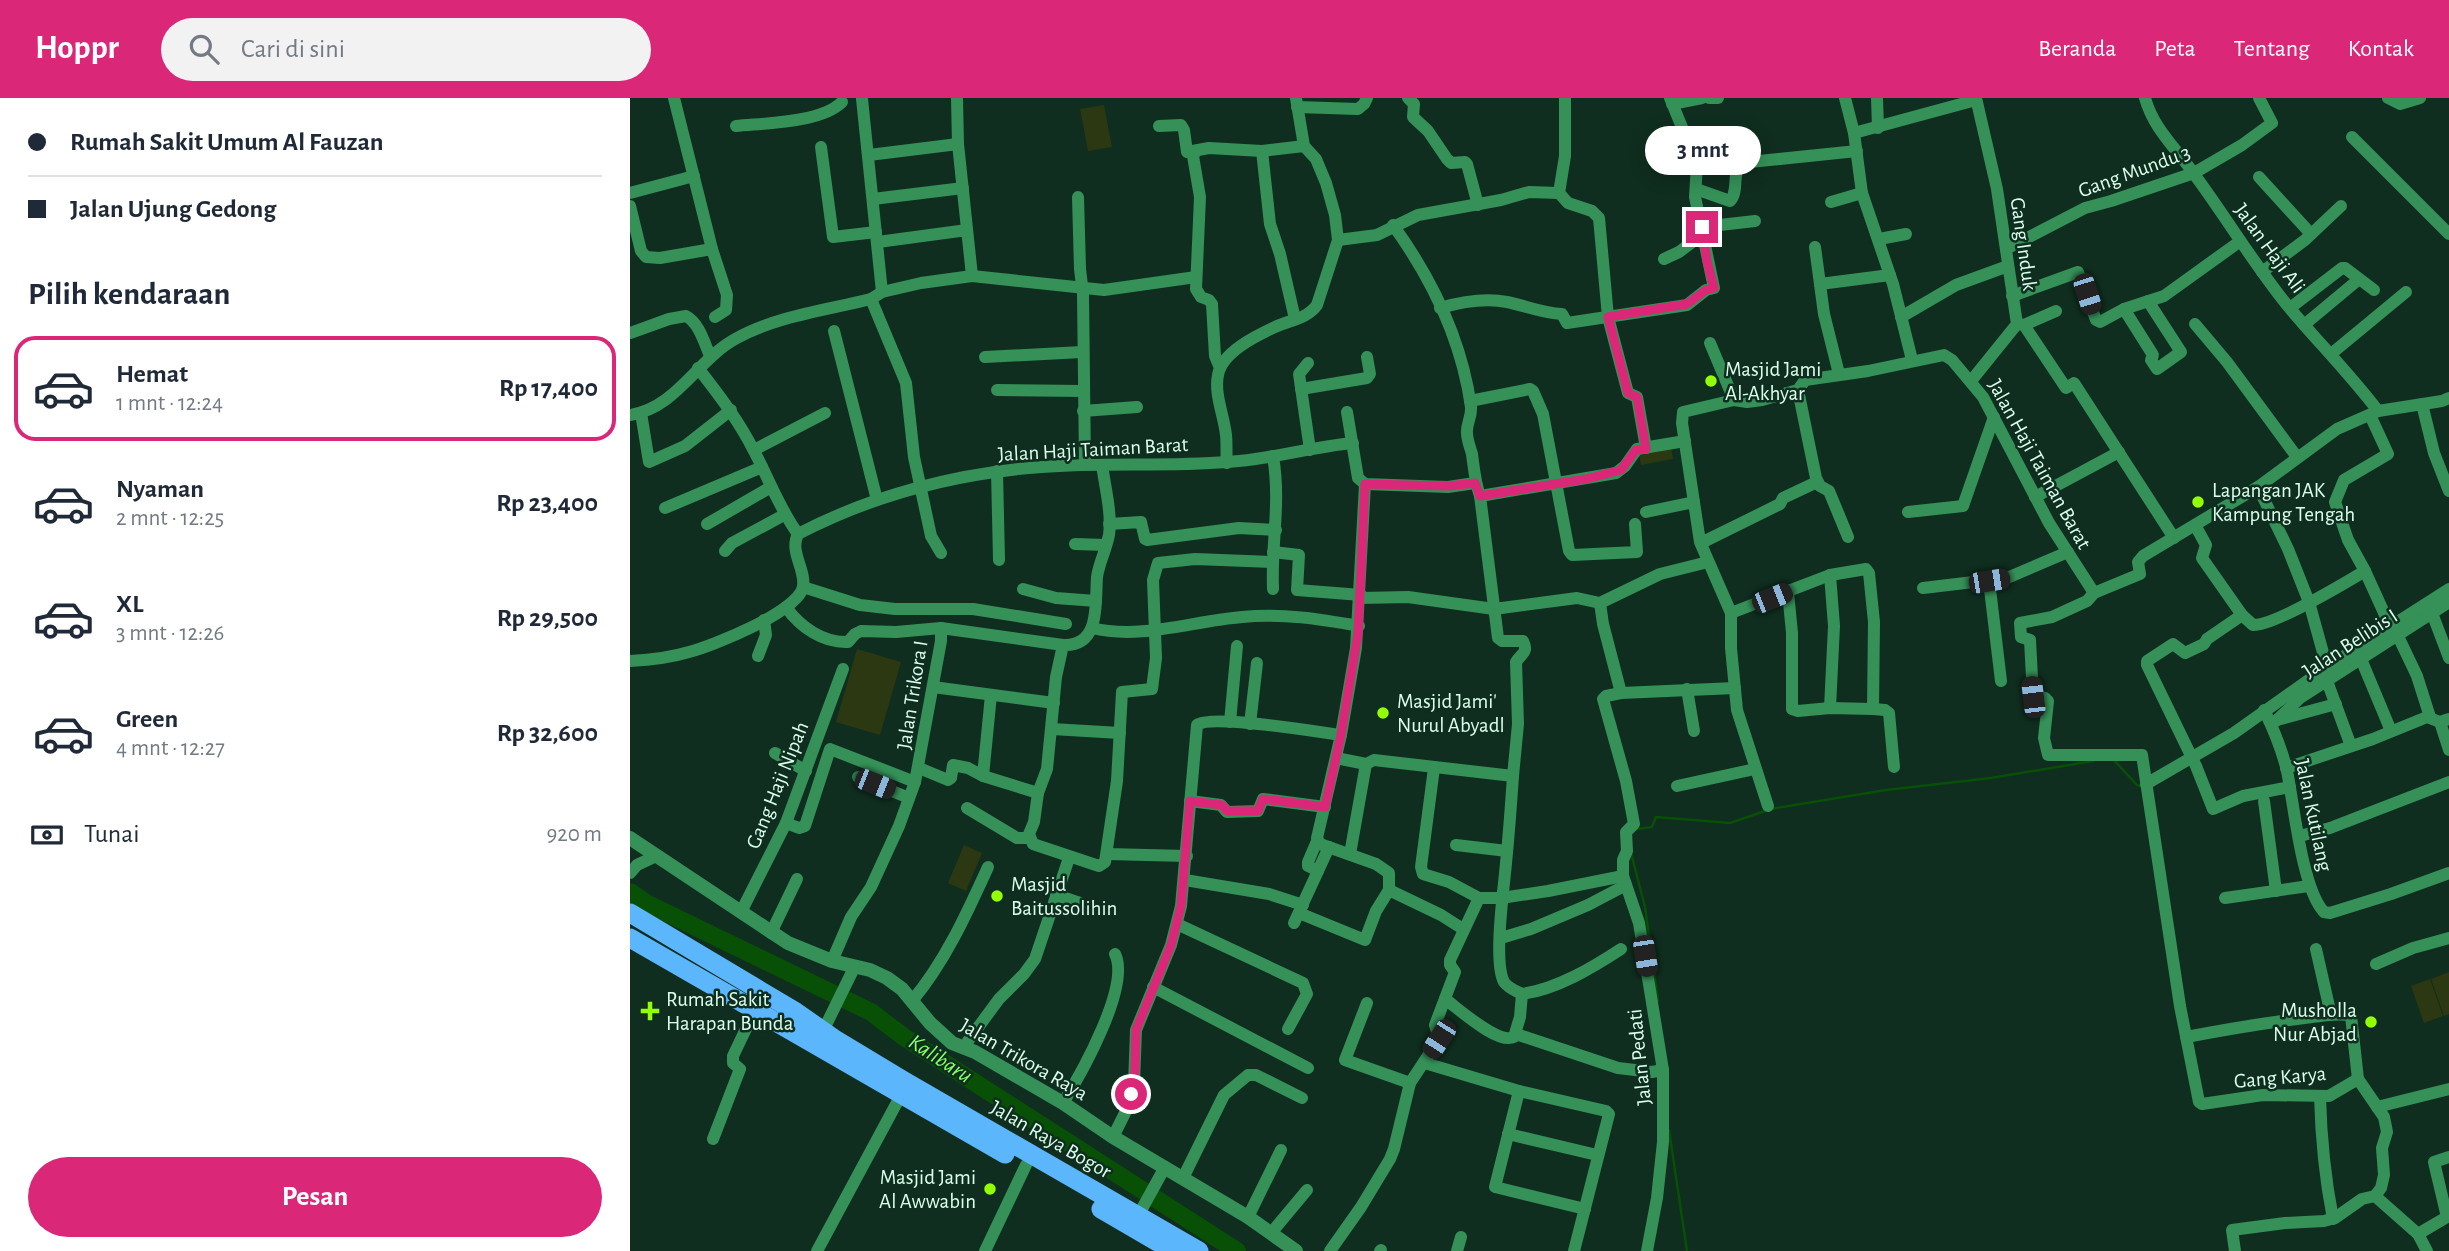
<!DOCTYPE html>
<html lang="id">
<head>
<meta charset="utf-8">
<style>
  :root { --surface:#fff; --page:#f2f2f3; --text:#1f2937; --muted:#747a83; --line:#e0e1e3; --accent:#db2777 }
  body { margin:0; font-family:"Alegreya Sans",sans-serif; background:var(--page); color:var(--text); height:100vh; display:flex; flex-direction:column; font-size:26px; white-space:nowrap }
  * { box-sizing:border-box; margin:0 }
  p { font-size:23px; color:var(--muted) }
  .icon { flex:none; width:38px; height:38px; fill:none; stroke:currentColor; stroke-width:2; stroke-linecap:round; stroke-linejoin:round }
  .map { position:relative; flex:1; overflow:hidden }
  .sheet { display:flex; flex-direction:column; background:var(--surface); width:630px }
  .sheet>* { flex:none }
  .banner { display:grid; align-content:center; height:154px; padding:0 28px; background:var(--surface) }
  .end { position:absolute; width:32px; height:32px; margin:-16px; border:9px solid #db2777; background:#fff; box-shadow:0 0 0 4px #fff }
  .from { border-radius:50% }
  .bubble { position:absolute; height:49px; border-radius:24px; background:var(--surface); box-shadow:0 4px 18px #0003; font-size:23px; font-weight:700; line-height:49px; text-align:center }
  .car { position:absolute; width:21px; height:42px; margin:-21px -10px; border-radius:9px; box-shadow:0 0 5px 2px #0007; background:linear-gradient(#222 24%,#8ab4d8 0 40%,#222 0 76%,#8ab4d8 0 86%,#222 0) }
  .banner b { display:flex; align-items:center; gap:24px; height:66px; font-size:26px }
  .banner b+b { border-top:2px solid var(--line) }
  .banner i { width:18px; height:18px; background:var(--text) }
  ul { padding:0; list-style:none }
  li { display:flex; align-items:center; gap:21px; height:105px; margin:0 14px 10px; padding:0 14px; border:4px solid transparent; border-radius:21px }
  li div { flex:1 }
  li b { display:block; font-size:26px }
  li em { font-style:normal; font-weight:700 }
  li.active { border-color:var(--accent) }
  li>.icon { width:63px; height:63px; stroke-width:1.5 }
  h2 { padding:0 28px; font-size:32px; line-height:84px }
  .pay { display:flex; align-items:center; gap:18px; height:77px; padding:0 28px; font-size:26px }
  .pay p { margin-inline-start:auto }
  .action { display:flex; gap:14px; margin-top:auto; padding:14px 28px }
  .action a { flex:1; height:80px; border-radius:42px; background:var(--accent); color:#fff; font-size:28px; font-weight:700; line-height:80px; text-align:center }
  header { display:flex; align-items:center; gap:42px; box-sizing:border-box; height:98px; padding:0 35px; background:var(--accent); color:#fff }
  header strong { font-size:33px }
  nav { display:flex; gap:38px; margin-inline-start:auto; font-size:24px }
  .search { width:490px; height:63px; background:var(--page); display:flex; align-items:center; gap:18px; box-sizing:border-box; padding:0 24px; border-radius:38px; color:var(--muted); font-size:26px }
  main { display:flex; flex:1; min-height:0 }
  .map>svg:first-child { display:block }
</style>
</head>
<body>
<header>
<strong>Hoppr</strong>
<div class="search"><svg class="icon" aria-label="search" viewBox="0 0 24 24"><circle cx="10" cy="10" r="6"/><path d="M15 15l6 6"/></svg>Cari di sini</div>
<nav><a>Beranda</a><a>Peta</a><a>Tentang</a><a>Kontak</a></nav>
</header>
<main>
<section class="sheet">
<div class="banner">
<b><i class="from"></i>Rumah Sakit Umum Al Fauzan</b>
<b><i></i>Jalan Ujung Gedong</b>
</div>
<h2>Pilih kendaraan</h2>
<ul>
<li class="active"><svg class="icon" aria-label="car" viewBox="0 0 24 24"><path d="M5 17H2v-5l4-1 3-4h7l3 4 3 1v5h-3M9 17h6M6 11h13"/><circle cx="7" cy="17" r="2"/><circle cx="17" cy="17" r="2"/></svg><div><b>Hemat</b><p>1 mnt · 12:24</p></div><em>Rp 17,400</em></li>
<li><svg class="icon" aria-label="car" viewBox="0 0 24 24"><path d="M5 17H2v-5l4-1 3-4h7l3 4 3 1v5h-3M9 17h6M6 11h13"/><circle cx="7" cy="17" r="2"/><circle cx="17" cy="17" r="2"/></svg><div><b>Nyaman</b><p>2 mnt · 12:25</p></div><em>Rp 23,400</em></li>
<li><svg class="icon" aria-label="car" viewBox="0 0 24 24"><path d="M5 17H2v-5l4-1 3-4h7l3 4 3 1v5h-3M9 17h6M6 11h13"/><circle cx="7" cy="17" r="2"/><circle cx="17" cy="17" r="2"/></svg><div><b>XL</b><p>3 mnt · 12:26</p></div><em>Rp 29,500</em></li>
<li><svg class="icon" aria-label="car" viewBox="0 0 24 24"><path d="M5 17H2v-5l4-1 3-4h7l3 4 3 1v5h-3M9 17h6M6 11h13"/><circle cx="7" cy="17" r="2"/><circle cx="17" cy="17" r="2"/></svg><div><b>Green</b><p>4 mnt · 12:27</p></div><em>Rp 32,600</em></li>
</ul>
<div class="pay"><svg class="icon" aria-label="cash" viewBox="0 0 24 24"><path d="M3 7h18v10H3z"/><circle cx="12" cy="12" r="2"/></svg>Tunai<p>920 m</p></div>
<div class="action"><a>Pesan</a></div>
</section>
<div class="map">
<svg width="1819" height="1153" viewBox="0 0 1819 1153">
  <rect width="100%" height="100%" fill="#0f2e1f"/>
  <g fill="#2c3811">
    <polygon points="474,7 482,49 458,53 450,11"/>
    <polygon points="1041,349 1043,361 1011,367 1009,355"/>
    <polygon points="227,551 271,564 250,637 206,624"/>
    <polygon points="334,747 352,755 336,793 318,785"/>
    <polygon points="1819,874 1819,916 1814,918 1801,881"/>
    <polygon points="1800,881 1813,918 1794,925 1781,888"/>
  </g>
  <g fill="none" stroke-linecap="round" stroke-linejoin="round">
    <g stroke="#075005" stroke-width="2.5">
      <polyline points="1483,661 1507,687 1514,689"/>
      <polyline points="1141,711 1256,692 1361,680 1463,663"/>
      <polyline points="1007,731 1022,729 1026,719 1100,725 1135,713"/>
      <polyline points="1001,755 1015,809 1028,903"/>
      <polyline points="1039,1032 1057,1153"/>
    </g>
    <polyline stroke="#075005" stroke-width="18" points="0,794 16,805 241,914 274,939 607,1153"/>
    <g stroke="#359158" stroke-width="12">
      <polyline points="44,0 82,151 97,197 96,212 85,219"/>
      <polyline points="327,0 328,46 342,178"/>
      <polyline points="778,0 784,6 783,19 798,33 817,61 821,65 835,64 837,66 848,107"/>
      <polyline points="1079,0 1088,0"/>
      <polyline points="1215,0 1224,35 1232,95 1263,186 1282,262"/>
      <polyline points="1247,0 1248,30"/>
      <path d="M1515 0C1524 32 1546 50 1564 76 1596 119 1623 165 1657 207 1687 243 1720 276 1748 313"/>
      <polyline points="1758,0 1770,6 1790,0"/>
      <polyline points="232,1 252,194"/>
      <polyline points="1042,6 1072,0"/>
      <polyline points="667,9 728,11 734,6 737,0"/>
      <path d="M106 28C135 25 191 25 212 4"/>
      <polyline points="529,28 551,27 554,32 557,54 579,50 632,53 674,48"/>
      <polyline points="1224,35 1346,2"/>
      <polyline points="1722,39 1819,136"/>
      <polyline points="191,49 203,139 246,134"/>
      <polyline points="566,53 563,58 570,99 566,191 571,199 579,202 582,206 585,258 590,270"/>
      <polyline points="632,53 640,126 650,156 665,221"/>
      <polyline points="239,57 328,46"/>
      <polyline points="1629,79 1681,136"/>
      <path d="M1066 91 1100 103C1109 94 1102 76 1110 65L1227 53"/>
      <polyline points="0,95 64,78"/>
      <polyline points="929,95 935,58 935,0"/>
      <polyline points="448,99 450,171 453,196 455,367"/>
      <polyline points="243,101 333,90"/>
      <polyline points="1201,104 1232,95"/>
      <polyline points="0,108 11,153 16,159 30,160 82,151"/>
      <path d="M763 127C802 181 832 244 841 309 842 319 836 326 837 335 837 342 840 349 842 356 844 371 845 384 850 398L986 375 995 368 1007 351 1055 343"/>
      <polyline points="1072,129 1125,123"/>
      <polyline points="1249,141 1276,136"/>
      <polyline points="708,142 747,137 788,117 871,102 899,94 929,95 938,105 962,113 969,120 978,219 998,295 1007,299 1016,350"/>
      <polyline points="248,144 337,132"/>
      <polyline points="1185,149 1194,216 1209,276"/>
      <polyline points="1376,151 1455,110 1481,103 1564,75 1612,47 1642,25 1629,0"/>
      <polyline points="1034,161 1049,154 1073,136"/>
      <polyline points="1632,174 1675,142 1711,108"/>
      <polyline points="1190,186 1260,177"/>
      <polyline points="1382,198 1448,174 1466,222 1470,224 1494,211 1534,198 1609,144"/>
      <polyline points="241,201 276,285 284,359 301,438 311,455"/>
      <path d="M810 210C831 204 856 200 877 204 896 208 913 215 932 216L937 225 1057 207 1076 192 1084 190 1065 99 1067 66 1040 0"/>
      <polyline points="1660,210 1712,170 1715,170 1744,192"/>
      <polyline points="1494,211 1523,257 1521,262 1527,271 1551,254 1518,203"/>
      <polyline points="1271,219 1326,187 1378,168"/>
      <polyline points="1387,226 1394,227 1436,290 1444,285 1544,440"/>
      <polyline points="1565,226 1597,264 1667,359"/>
      <polyline points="1394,227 1426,213"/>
      <polyline points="1674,227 1728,182"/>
      <polyline points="204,233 247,402"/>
      <path d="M0 235 39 221 56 218C69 225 74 244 80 258"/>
      <polyline points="1080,245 1104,302"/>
      <polyline points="1701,256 1776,194"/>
      <polyline points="355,259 452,254"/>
      <polyline points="678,265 669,276 680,352"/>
      <path d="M68 270C89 297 109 323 124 353 139 381 149 410 168 436"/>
      <polyline points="1341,283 1387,226 1367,91 1346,0"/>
      <polyline points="671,291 737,280 740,276 737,259"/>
      <polyline points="367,292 453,293"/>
      <polyline points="1168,292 1186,380 1190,388 1199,393 1218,439"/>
      <polyline points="840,303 900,291 903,293 913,316 939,453 942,457 1007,454 1005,426"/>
      <polyline points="1792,306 1804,355 1819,393"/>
      <polyline points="453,313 507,309"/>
      <polyline points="717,314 728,380 735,386 818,389 845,385"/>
      <polyline points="11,315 19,364 55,348 101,312"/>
      <path d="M0 317C47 310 67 261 107 240 147 218 197 212 241 201L252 194 291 185 342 178 474 192 566 179"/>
      <polyline points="1740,317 1758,356 1714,382 1705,404 1718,442 1735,473 1760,528"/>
      <polyline points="124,352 195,315"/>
      <path d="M597 365C596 355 597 346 596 337 594 318 584 296 588 277 592 254 626 238 645 229 660 222 677 221 687 207L708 142 705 117 696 85 686 61 674 48 666 0"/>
      <path d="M472 367C475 389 482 415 479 437 476 452 469 465 467 479 465 505 471 549 433 547L426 579 417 671 408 695 404 724 399 736 403 746 469 768 475 764 487 683 492 594 522 591 526 560 523 482 528 465 565 461 642 464"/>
      <polyline points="367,373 369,462"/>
      <polyline points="1628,389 1658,451 1679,504 1697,569"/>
      <polyline points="1405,399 1489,354"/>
      <polyline points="35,410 132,369"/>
      <polyline points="1016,414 1064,404"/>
      <polyline points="1278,414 1333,408 1364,319"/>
      <polyline points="77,426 141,389"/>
      <polyline points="479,426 511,424 515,441 517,442 609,430 646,432"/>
      <path d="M1565 427 1576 447 1572 460 1612 517 1623 527C1643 528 1715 485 1735 473"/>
      <polyline points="1071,445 1150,406 1153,400 1187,384"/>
      <polyline points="445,446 476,447"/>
      <polyline points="95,453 102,445 154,417"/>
      <polyline points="643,454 669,457 667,492 731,497"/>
      <polyline points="1200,477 1204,528 1200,610"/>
      <polyline points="1359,483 1371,583"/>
      <polyline points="173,489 230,507 265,511 343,511 436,526"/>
      <polyline points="1293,490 1377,480 1438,454"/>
      <polyline points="393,491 426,500 466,503"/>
      <path d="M643 491C641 443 651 407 643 358"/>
      <polyline points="730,500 778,499 864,511 947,500 970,505 1030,476 1078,464"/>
      <polyline points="970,505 973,526 991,595"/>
      <path d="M156 509C170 529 193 545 218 544L225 536 231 533 266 534 311 530 433 547"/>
      <polyline points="1101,515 1200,477 1236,471 1239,475 1244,524 1243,611 1200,610 1168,613 1162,611 1162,535 1158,494"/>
      <polyline points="1802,515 1819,560"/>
      <polyline points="1612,517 1577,541 1574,546 1555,555 1543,546 1517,563 1517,567 1566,668 1583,711 1613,698 1660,689"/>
      <path d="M462 530C511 542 562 523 612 519 652 515 690 521 729 528"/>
      <polyline points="1767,536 1787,578 1800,619"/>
      <polyline points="128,558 136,537 134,522"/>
      <polyline points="1731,561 1761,633"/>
      <path d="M0 563C20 562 39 560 59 554 82 548 168 514 173 489 176 471 159 454 168 436 243 397 328 375 412 369 473 364 535 369 597 364 639 362 680 349 723 345"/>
      <polyline points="1697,583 1721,648"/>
      <polyline points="303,589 424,605"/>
      <polyline points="1057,591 1064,633"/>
      <polyline points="1243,611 1255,612 1259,615 1264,669"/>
      <path d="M1634 612C1644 632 1652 652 1657 673 1664 707 1672 791 1694 814L1700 815 1761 796 1819 775"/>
      <polyline points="1647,622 1706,606"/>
      <polyline points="1646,623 1670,600 1819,504"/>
      <polyline points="600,624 607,548"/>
      <polyline points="1810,624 1819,652"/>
      <polyline points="620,626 627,565"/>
      <polyline points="422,631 490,635"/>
      <polyline points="145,655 176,673"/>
      <path d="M706 660 736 666 744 662 883 678 888 626 886 564C891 556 899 554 893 543H872L868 540 850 398"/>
      <polyline points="289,670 318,682 321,680 323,667 338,670 353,678 408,695"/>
      <polyline points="804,670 791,769 793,776 819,784 849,800 871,800 918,793 993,778"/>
      <polyline points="1656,670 1743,641 1797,619 1810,624 1819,621"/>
      <polyline points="353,678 361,597"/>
      <polyline points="228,679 279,700"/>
      <polyline points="1516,686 1604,635 1697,569 1819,491"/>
      <polyline points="1047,688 1125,671"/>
      <polyline points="560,703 591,707 597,714 628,713 633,701 695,709"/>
      <polyline points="1634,703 1646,793"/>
      <polyline points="1138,708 1107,612 1101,550 1101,515 1070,444 1052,325 1053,314 1104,302 1117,304 1132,302 1168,292 1175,282 1238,273 1314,257 1322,262 1353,299 1419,425 1464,495"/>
      <polyline points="337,710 387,740 398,740"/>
      <polyline points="156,725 169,730 175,728 200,651 285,684"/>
      <polyline points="1670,738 1700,730 1819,684"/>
      <polyline points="687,743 678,764 678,768 688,773"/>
      <polyline points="826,747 877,753"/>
      <polyline points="477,756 557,758"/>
      <polyline points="720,756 736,666"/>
      <polyline points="0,775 7,767 26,758"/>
      <polyline points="555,782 639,796 673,807"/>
      <polyline points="759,792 811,817 833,831"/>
      <polyline points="426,797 450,805"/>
      <polyline points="1595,800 1679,788"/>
      <polyline points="111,814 156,725 213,571"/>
      <polyline points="669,815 735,842 746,813 759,792 759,775 746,766 690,746 687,740 711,637 726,550 735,386"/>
      <polyline points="664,825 699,749"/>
      <polyline points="547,826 673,885 677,896 658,931"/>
      <polyline points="141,835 167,781"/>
      <polyline points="871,840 901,831 958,807 996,787"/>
      <polyline points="1686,851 1701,917"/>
      <polyline points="202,863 221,819 241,789 269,728 285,684 311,543 311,530"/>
      <polyline points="1746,866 1783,850 1819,840"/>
      <polyline points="523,889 678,970"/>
      <path d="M892 896C927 891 962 870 991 851"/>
      <path d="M815 901C829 911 868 947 884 939L890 919 892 896C886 893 878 890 874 884 863 863 874 790 876 765 879 736 881 707 883 678"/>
      <path d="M282 903C315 864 337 815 358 769"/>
      <polyline points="737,905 715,962 780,985"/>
      <polyline points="193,933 225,868"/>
      <polyline points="886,936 988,970 1022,974 1033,972"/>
      <path d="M1556 939C1598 931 1640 924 1682 919 1694 918 1710 914 1721 918L1728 981 1754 1019 1757 1034 1752 1050 1754 1077 1751 1090 1745 1098 1788 1136 1797 1153"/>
      <polyline points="335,950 338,943 369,901 394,876 405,861 439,760"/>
      <polyline points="798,966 889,993 865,1089 955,1111"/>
      <polyline points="1728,981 1699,998 1633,997 1572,1006 1569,1004 1550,908 1512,657 1418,657 1414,640 1418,603 1415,600 1403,599 1400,542 1391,539 1390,525 1422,519 1457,503 1464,495 1510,476 1508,464 1513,458 1628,389 1707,331 1748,313 1812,303 1819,300"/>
      <polyline points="889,993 976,1013 979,1016 944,1153"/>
      <path d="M1690 998C1691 1039 1695 1080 1703 1121"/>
      <path d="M433 1005C451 976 501 888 485 856"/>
      <polyline points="1747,1009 1819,991"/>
      <polyline points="878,1036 967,1057"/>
      <path d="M483 1039 498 1009 504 986 506 932 541 847 551 808 567 627C581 616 688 634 711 637"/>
      <polyline points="83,1041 110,971 103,965 103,958 125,912"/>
      <polyline points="553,1080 594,997 618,977 626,977 672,1000"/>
      <polyline points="508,1118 535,1069"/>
      <polyline points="618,1119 651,1052"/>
      <polyline points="642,1134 677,1092"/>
      <polyline points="1788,1136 1817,1119 1804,1064 1819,1059"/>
      <polyline points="187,1153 271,997"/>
      <polyline points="355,1153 396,1067"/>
      <polyline points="700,1153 731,1109 760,1061 764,1051 780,985 809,941 805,927 825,874 820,867 820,862 849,800"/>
      <polyline points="750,1153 751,1152"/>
      <polyline points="827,1153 831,1139"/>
      <polyline points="1017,1153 1027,1100 1033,1044 1033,972 1009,825 993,778 993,762 997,753 996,734 1004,726 996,683 973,601 976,598 991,595 1105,590"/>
      <polyline points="1605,1153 1602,1132 1655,1125 1694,1123 1705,1120 1732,1101 1745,1098"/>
    </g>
    <polyline stroke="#359158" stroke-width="14" points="0,740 158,845 202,863 240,872 257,880 272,891 300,925 322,945 345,954 433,1005 483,1039 618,1119 666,1153"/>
    <g stroke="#5cb6fc" stroke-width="19">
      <polyline points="0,815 166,914 206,942 274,983 569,1153"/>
      <polyline points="0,840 375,1056"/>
      <polyline points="471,1111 543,1153"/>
    </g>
  </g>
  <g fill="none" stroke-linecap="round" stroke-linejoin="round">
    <polyline stroke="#db2777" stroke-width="9" points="501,996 505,973 506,932 541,847 551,808 560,703 592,707 597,713 628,713 633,701 695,709 711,637 728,536 735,386 818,388 845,385 850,398 956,381 991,372 1006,352 1016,351 1007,299 998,295 978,219 1057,206 1076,192 1084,190 1077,163 1072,129"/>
  </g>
  <g fill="#93ff07" stroke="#0f2e1f" stroke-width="2.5">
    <circle cx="1081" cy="283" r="7"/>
    <circle cx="1568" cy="404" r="7"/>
    <circle cx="753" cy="615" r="7"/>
    <circle cx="367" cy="798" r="7"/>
    <path d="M16.5 902.5h7v7h7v7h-7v7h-7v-7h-7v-7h7z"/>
    <circle cx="1741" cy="924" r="7"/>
    <circle cx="360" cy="1091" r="7"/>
  </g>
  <g text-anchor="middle" stroke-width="5" stroke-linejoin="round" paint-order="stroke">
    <g font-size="21" fill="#dbffec" stroke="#0f2e1f">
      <text transform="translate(1504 73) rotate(-20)" y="7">Gang Mundu 3</text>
      <text transform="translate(1394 146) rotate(82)" y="7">Gang Induk</text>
      <text transform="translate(1640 150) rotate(54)" y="7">Jalan Haji Ali</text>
      <text transform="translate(463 351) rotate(-3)" y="7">Jalan Haji Taiman Barat</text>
      <text transform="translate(1410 366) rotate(61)" y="7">Jalan Haji Taiman Barat</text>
      <text transform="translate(1720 545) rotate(-33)" y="7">Jalan Belibis I</text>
      <text transform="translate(282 597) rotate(-81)" y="7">Jalan Trikora I</text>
      <text transform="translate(147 687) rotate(-68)" y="7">Gang Haji Nipah</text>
      <text transform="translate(1684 717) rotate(78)" y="7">Jalan Kutilang</text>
      <text transform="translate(1009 959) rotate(-96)" y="7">Jalan Pedati</text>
      <text transform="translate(394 961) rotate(30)" y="7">Jalan Trikora Raya</text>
      <text transform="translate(1650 979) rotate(-5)" y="7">Gang Karya</text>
      <text transform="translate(421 1041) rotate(30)" y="7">Jalan Raya Bogor</text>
    </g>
    <g font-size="21" fill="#dbffec" stroke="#0f2e1f" text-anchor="start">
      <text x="1095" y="278">Masjid Jami<tspan x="1095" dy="24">Al-Akhyar</tspan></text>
      <text x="1582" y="399">Lapangan JAK<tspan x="1582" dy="24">Kampung Tengah</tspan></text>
      <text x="767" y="610">Masjid Jami'<tspan x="767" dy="24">Nurul Abyadl</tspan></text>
      <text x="381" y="793">Masjid<tspan x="381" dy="24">Baitussolihin</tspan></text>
      <text x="36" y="908">Rumah Sakit<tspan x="36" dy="24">Harapan Bunda</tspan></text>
      <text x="1727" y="919" text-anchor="end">Musholla<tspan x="1727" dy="24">Nur Abjad</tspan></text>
      <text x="346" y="1086" text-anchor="end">Masjid Jami<tspan x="346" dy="24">Al Awwabin</tspan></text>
    </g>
    <g font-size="23" font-style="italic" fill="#87ff69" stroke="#0f2e1f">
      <text transform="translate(311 960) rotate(33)" y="8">Kalibaru</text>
    </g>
  </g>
</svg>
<i class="end from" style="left:501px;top:996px"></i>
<i class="end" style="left:1072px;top:129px"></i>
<div class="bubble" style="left:1015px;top:28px;width:116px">3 mnt</div>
<i class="car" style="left:1457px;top:196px;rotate:162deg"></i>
<i class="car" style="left:1359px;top:483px;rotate:81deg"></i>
<i class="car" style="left:1142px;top:500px;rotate:68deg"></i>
<i class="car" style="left:1403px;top:599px;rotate:353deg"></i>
<i class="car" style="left:245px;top:686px;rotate:112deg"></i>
<i class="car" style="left:1015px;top:858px;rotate:171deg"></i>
<i class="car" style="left:809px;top:941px;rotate:213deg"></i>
</div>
</main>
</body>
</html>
